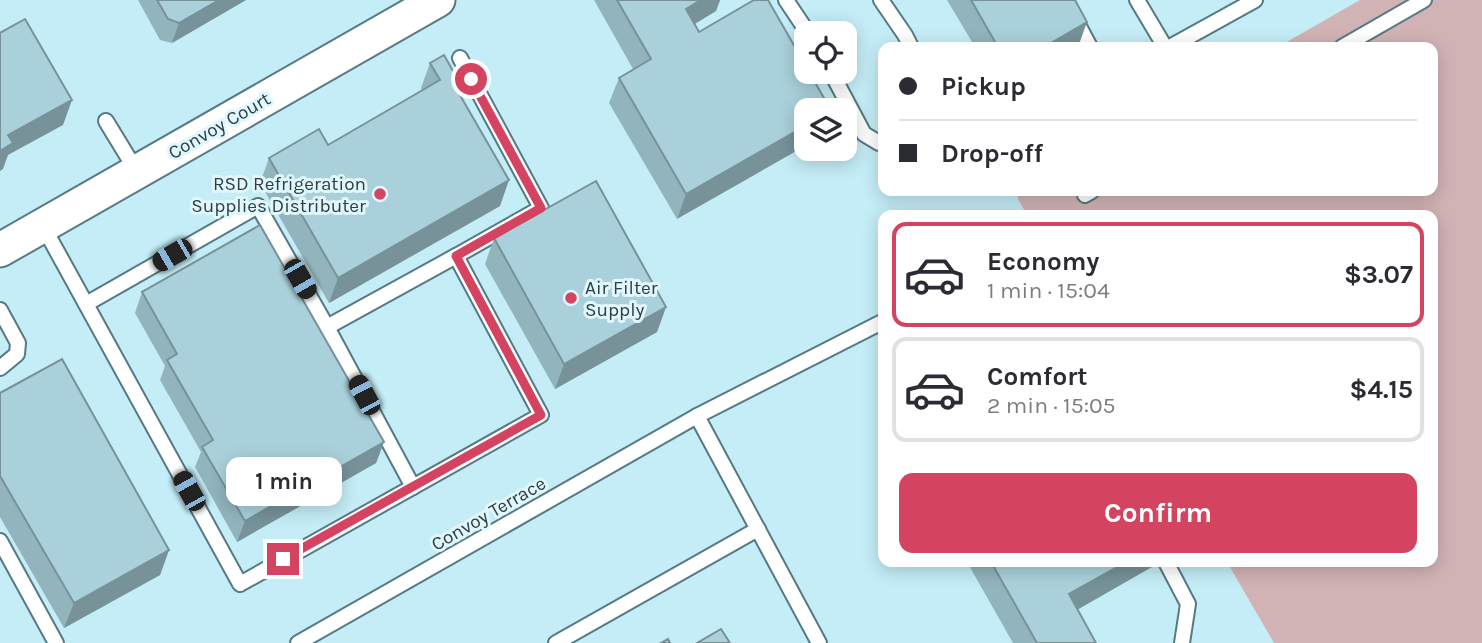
<!DOCTYPE html>
<html lang="en">
<head>
<meta charset="utf-8">
<style>
  :root { --surface:#fff; --page:#f2f2f3; --text:#2b2b33; --muted:#7c7c81; --line:#e1e1e2; --accent:#d44461 }
  body { margin:0; font-family:Karla,sans-serif; background:var(--page); color:var(--text); height:100vh; display:flex; flex-direction:column; font-size:26px; white-space:nowrap }
  * { box-sizing:border-box; margin:0 }
  p { font-size:23px; color:var(--muted) }
  .icon { flex:none; width:38px; height:38px; fill:none; stroke:currentColor; stroke-width:2; stroke-linecap:round; stroke-linejoin:round }
  .map { position:relative; flex:1; overflow:hidden }
  .panel { position:absolute; left:878px; top:210px; width:560px; height:357px; display:flex; flex-direction:column; background:var(--surface); border-radius:14px; box-shadow:0 4px 18px #0003 }
  .panel>* { flex:none }
  .hud { position:absolute; left:878px; top:42px; width:560px; height:154px; border-radius:14px; box-shadow:0 4px 18px #0003; display:grid; align-content:center; height:154px; padding:0 21px; background:var(--surface) }
  .tools { position:absolute; left:794px; top:21px; display:grid; gap:14px }
  .tools a { display:grid; place-items:center; width:63px; height:63px; border-radius:14px; background:var(--surface); box-shadow:0 4px 18px #0003; font-size:35px }
  .end { position:absolute; width:32px; height:32px; margin:-16px; border:9px solid #d44461; background:#fff; box-shadow:0 0 0 4px #fff }
  .from { border-radius:50% }
  .bubble { position:absolute; height:49px; border-radius:14px; background:var(--surface); box-shadow:0 4px 18px #0003; font-size:23px; font-weight:700; line-height:49px; text-align:center }
  .car { position:absolute; width:21px; height:42px; margin:-21px -10px; border-radius:9px; box-shadow:0 0 5px 2px #0007; background:linear-gradient(#222 24%,#8ab4d8 0 40%,#222 0 76%,#8ab4d8 0 86%,#222 0) }
  .hud b { display:flex; align-items:center; gap:24px; height:66px; font-size:26px }
  .hud b+b { border-top:2px solid var(--line) }
  .hud i { width:18px; height:18px; background:var(--text) }
  ul { padding:12px 0 0; list-style:none }
  li { display:flex; align-items:center; gap:21px; height:105px; margin:0 14px 10px; padding:0 7px; border:4px solid var(--line); border-radius:14px }
  li div { flex:1 }
  li b { display:block; font-size:26px }
  li em { font-style:normal; font-weight:700 }
  li.current { border-color:var(--accent) }
  li>.icon { width:63px; height:63px; stroke-width:1.5 }
  .button { display:flex; gap:14px; margin-top:auto; padding:14px 21px }
  .button a { flex:1; height:80px; border-radius:14px; background:var(--accent); color:#fff; font-size:28px; font-weight:700; line-height:80px; text-align:center }
  .map>svg:first-child { display:block }
</style>
</head>
<body>
<div class="map">
<svg width="1482" height="643" viewBox="0 0 1482 643">
  <rect width="100%" height="100%" fill="#c5edf7"/>
  <polygon fill="#d2b3b5" points="1360,0 1482,0 1482,643 1274,643 1227,562 1433,562 1433,215 1027,215 1017,197 1028,191 1433,191 1433,47 1278,47"/>
  <g fill="none" stroke-linecap="round" stroke-linejoin="round">
    <defs>
      <g id="service">
        <polyline points="786,0 808,33"/>
        <polyline points="881,0 905,35 911,47"/>
        <polyline points="1065,0 1090,47"/>
        <polyline points="1137,0 1165,47"/>
        <polyline points="1170,47 1255,0"/>
        <polyline points="1342,47 1424,0"/>
        <polyline points="831,72 864,134 879,143 884,141"/>
        <polyline points="106,121 137,172"/>
        <polyline points="1085,195 1092,191"/>
        <polyline points="43,226 240,584 541,415 456,256 541,208 460,58"/>
        <polyline points="86,304 258,206 327,327"/>
        <polyline points="0,310 18,343 17,354 0,368"/>
        <polyline points="697,416 819,643"/>
        <polyline points="413,487 327,327 456,256"/>
        <polyline points="0,541 56,643"/>
        <polyline points="1166,562 1188,604 1182,643"/>
        <polyline points="298,643 697,416 884,321"/>
        <polyline points="556,643 758,529"/>
      </g>
      <polyline id="tertiary" points="0,250 438,0"/>
    </defs>
    <use href="#service" stroke="#567a83" stroke-width="18"/>
    <use href="#tertiary" stroke="#567a83" stroke-width="37"/>
    <use href="#service" stroke="#fff" stroke-width="14"/>
    <use href="#tertiary" stroke="#fff" stroke-width="33"/>
  </g>
  <g fill="#92b4bc">
    <polygon points="138,0 246,0 172,43 160,40"/>
    <polygon points="594,0 720,0 716,11 695,24 699,32 768,0 677,219 609,103 619,78 633,69"/>
    <polygon points="947,0 1075,0 1078,47 975,47"/>
    <polygon points="430,63 456,87 500,206 329,303 260,183 269,158 328,145 422,90 421,88"/>
    <polygon points="494,238 666,307 657,332 555,389 485,264"/>
    <polygon points="142,292 384,442 376,463 237,542 195,467 201,452 160,380 165,366 135,313"/>
    <polygon points="0,393 169,550 160,575 64,628 0,517"/>
    <polygon points="967,562 1158,562 1157,564 1077,610 1096,643 1013,643"/>
  </g>
  <g fill="#779299">
    <polygon points="219,0 246,0 172,43 179,23"/>
    <polygon points="701,0 720,0 716,11 677,34 686,9"/>
    <polygon points="1087,22 1078,47 1044,47"/>
    <polygon points="72,100 63,125 8,155 3,169 0,171 0,151 8,135"/>
    <polygon points="807,125 807,145 677,219 686,194"/>
    <polygon points="509,180 500,206 329,303 338,278"/>
    <polygon points="666,307 657,332 555,389 564,364"/>
    <polygon points="384,442 376,463 237,542 245,521"/>
    <polygon points="169,550 160,575 64,628 74,603"/>
    <polygon points="1126,562 1158,562 1157,564 1059,620 1069,594"/>
  </g>
  <g fill="#aad1db" stroke="#779299" stroke-width="2">
    <polygon points="157,0 219,0 179,23 168,19"/>
    <polygon points="617,0 701,0 686,9 699,32 754,0 768,0 807,68 807,72 809,72 831,110 807,110 807,125 686,194 619,78 651,59"/>
    <polygon points="971,0 1075,0 1087,22 1044,47 998,47"/>
    <polygon points="25,19 72,100 8,135 13,143 0,151 0,33"/>
    <polygon points="444,55 458,80 453,83 509,180 338,278 269,158 319,129 328,145 440,80 430,63"/>
    <polygon points="596,181 666,307 564,364 494,238"/>
    <polygon points="260,225 384,442 245,521 202,447 213,440 167,360 177,354 142,292"/>
    <polygon points="62,359 169,550 74,603 0,476 0,393"/>
    <polygon points="991,562 1126,562 1069,594 1096,643 1037,643"/>
    <polygon points="721,629 730,643 697,643"/>
    <polygon points="668,639 670,643 661,643"/>
  </g>
  <g fill="none" stroke-linecap="round" stroke-linejoin="round">
    <polyline stroke="#d44461" stroke-width="9" points="283,559 541,415 456,256 541,208 471,79"/>
  </g>
  <g fill="#d44461" stroke="#e0f7fd" stroke-width="2.5">
    <circle cx="380" cy="194" r="7"/>
    <circle cx="571" cy="298" r="7"/>
  </g>
  <g text-anchor="middle" stroke-width="6" stroke-linejoin="round" paint-order="stroke">
    <g font-size="19" fill="#2f3f42" stroke="#e0f7fd">
      <text transform="translate(219 125) rotate(-30)" y="7">Convoy Court</text>
      <text transform="translate(488 513) rotate(-30)" y="7">Convoy Terrace</text>
    </g>
    <g font-size="19" fill="#2f3f42" stroke="#e0f7fd" text-anchor="end">
      <text x="366" y="190">RSD Refrigeration<tspan x="366" dy="22">Supplies Distributer</tspan></text>
      <text x="585" y="294" text-anchor="start">Air Filter<tspan x="585" dy="22">Supply</tspan></text>
    </g>
  </g>
</svg>
<div class="tools">
<a><svg class="icon" aria-label="locate" viewBox="0 0 24 24"><circle cx="12" cy="12" r="6"/><path d="M12 2v4M12 18v4M2 12h4M18 12h4"/></svg></a>
<a><svg class="icon" aria-label="layers" viewBox="0 0 24 24"><path d="M12 4l9 5-9 5-9-5zM3 14l9 5 9-5"/></svg></a>
</div>
<i class="end from" style="left:471px;top:79px"></i>
<i class="end" style="left:283px;top:559px"></i>
<div class="bubble" style="left:226px;top:457px;width:116px">1 min</div>
<i class="car" style="left:172px;top:255px;rotate:240deg"></i>
<i class="car" style="left:300px;top:279px;rotate:150deg"></i>
<i class="car" style="left:364px;top:395px;rotate:332deg"></i>
<i class="car" style="left:189px;top:491px;rotate:331deg"></i>
<div class="hud">
<b><i class="from"></i>Pickup</b>
<b><i></i>Drop-off</b>
</div>
<section class="panel">
<ul>
<li class="current"><svg class="icon" aria-label="car" viewBox="0 0 24 24"><path d="M5 17H2v-5l4-1 3-4h7l3 4 3 1v5h-3M9 17h6M6 11h13"/><circle cx="7" cy="17" r="2"/><circle cx="17" cy="17" r="2"/></svg><div><b>Economy</b><p>1 min · 15:04</p></div><em>$3.07</em></li>
<li><svg class="icon" aria-label="car" viewBox="0 0 24 24"><path d="M5 17H2v-5l4-1 3-4h7l3 4 3 1v5h-3M9 17h6M6 11h13"/><circle cx="7" cy="17" r="2"/><circle cx="17" cy="17" r="2"/></svg><div><b>Comfort</b><p>2 min · 15:05</p></div><em>$4.15</em></li>
</ul>
<div class="button"><a>Confirm</a></div>
</section>
</div>
</body>
</html>
